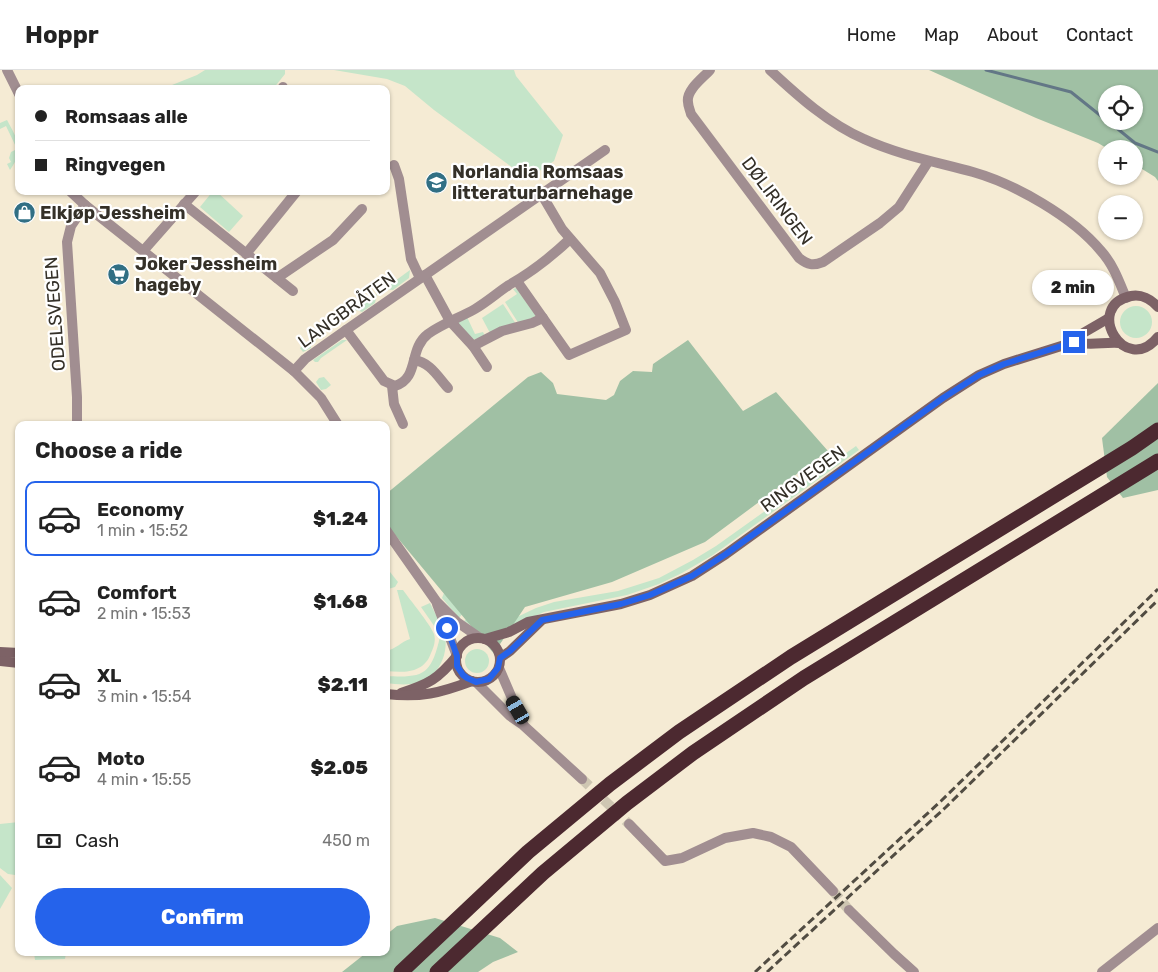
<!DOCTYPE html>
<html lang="en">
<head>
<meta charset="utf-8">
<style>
  :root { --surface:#fff; --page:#f6f6f6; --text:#222; --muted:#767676; --line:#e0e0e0; --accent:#2563eb }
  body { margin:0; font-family:Rubik,sans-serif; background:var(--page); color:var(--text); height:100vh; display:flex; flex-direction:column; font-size:19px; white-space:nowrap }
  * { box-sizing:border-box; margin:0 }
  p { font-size:16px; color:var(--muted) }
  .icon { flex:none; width:28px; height:28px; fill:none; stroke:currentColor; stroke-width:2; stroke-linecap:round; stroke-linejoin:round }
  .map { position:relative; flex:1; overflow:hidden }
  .panel { position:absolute; left:15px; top:351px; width:375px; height:535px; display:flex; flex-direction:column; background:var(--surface); border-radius:10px; box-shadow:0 1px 4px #0004 }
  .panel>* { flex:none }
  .guide { position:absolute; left:15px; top:15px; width:375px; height:110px; border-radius:10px; box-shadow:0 1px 4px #0004; display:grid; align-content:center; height:110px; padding:0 20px; background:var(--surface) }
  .controls { position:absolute; left:1098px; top:15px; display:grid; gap:10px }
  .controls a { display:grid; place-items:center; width:45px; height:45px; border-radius:50%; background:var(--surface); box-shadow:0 1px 4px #0004; font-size:25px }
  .end { position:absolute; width:22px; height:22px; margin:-11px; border:6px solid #2563eb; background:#fff; box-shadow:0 0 0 2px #fff }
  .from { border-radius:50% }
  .bubble { position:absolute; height:35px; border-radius:18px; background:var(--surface); box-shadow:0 1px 4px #0004; font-size:16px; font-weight:800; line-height:35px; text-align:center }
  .car { position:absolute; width:15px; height:30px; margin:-15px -8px; border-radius:6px; box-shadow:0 0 4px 1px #0007; background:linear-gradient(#222 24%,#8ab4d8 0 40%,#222 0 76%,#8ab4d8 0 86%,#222 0) }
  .guide b { display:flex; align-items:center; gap:18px; height:48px; font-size:19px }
  .guide b+b { border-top:1px solid var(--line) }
  .guide i { width:12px; height:12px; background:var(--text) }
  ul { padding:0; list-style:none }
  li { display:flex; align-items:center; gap:15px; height:75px; margin:0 10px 8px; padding:0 10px; border:2px solid transparent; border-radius:10px }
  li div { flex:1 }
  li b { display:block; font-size:19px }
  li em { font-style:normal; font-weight:800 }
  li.selected { border-color:var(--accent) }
  li>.icon { width:45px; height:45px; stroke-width:1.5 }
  h2 { padding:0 20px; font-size:22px; line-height:60px }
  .pay { display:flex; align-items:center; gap:12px; height:55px; padding:0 20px; font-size:19px }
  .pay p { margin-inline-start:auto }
  .cta { display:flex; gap:10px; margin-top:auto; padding:10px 20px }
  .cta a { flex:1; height:58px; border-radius:30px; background:var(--accent); color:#fff; font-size:20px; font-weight:800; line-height:58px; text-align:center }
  header { display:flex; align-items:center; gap:30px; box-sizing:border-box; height:70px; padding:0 25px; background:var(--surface); border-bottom:1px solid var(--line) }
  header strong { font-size:24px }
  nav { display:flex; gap:28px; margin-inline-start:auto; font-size:18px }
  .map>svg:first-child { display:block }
</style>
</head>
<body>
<header>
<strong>Hoppr</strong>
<nav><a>Home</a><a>Map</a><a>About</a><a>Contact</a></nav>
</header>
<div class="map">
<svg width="1158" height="902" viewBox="0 0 1158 902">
  <rect width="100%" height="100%" fill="#f5ebd4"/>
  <g fill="#c5e5c9">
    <polygon points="205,0 285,0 285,4 273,19 162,19 197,5"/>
    <polygon points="334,0 514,0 516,6 563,65 554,91 528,109 434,40 405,16 387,9"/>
    <path d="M7 50C18 71 25 79 10 100L7 94 11 92 9 88 11 82 17 79 6 56 0 59V53Z"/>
    <polygon points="213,121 216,121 243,146 229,162 200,137"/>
    <polygon points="410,200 409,208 393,220 384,219"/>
    <polygon points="516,218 536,246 519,254 505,232 517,224 513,219"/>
    <polygon points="377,224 375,233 362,242 357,240 344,250 342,248"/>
    <polygon points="503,234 516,254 490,263 482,248"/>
    <circle cx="1136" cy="252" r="16"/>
    <polygon points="467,247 475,264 483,262 485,266 473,270 457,253"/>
    <polygon points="323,262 324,264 311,273 311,278 303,282 300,278"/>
    <polygon points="342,270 347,270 321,288 318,292 315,292 313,290"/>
    <polygon points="324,307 331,315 326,319 321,320 316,312 319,308"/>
    <polygon points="856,376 859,380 713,485 682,503 659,514 627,525 544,542 511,557 480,561 464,551 470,546 515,548 536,538 554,532 618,521 659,508 693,490 716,476"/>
    <polygon points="386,497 398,512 395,517 388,519"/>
    <path d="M397 520H403C410 530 430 554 434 564 436 570 434 577 431 583 424 603 405 603 386 601V581C396 579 401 572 410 569Z"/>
    <polygon points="444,523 463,543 459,548 442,528"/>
    <polygon points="430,533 443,559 437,560 421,537"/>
    <path d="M445 564C449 588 436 611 411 614 403 615 394 614 386 613V606C424 608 431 605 440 567Z"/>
    <circle cx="477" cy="591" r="12"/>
    <polygon points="19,752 19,759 16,760 19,783 19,802 15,805 8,804 0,798 0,754"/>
    <polygon points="0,805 12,818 0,839"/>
    <polygon points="34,883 66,883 65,889 35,890"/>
  </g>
  <g fill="#a0c0a4" fill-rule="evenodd">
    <path d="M929 0H1158V111L1155 107 1134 94V79H1108L1098 73 1036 48ZM1106 24H1134V51H1106Z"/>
    <polygon points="688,270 743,341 776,322 828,381 705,472 612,512 525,537 494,583 495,585 386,454 386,424 528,307 541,302 553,313 557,324 606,330 614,325 620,311 633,301 652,302 653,294"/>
    <polygon points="1158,313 1158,420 1123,428 1107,407 1102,368"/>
    <polygon points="435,848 500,868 518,882 493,892 478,902 342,902 366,883 386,882 386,865 397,856"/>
  </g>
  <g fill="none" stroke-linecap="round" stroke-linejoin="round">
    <g stroke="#637786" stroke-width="3">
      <polyline points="986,0 1071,22 1106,50"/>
      <polyline points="1108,51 1135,73 1158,82"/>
    </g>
    <g stroke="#cec6b2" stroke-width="10" stroke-dasharray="10 5" stroke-linecap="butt">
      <polyline points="582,709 629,754"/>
      <polyline points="833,821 849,840"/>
    </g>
    <g stroke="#a18e91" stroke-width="10">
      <polyline points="7,0 19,24"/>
      <path d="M710 0C703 8 686 20 688 32 688 36 690 40 691 44L799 188C808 195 813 196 823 192L880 153 899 137 928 92"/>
      <path d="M770 0C798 26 829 54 864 69 899 85 936 92 973 102 1015 114 1073 147 1101 181 1113 194 1119 211 1126 228"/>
      <polyline points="282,19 283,17"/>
      <polyline points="394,95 399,109 411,189 420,208"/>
      <polyline points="70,121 85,135 294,301 321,328 338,355"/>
      <polyline points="184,134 293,221"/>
      <polyline points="144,180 196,121"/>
      <polyline points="246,184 297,121"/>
      <polyline points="425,205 450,251 473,276 487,297"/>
      <polyline points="277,208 333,170 362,139"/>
      <polyline points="517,211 569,285 626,260 615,232 600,203 562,159 542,125"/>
      <path d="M346 260 384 311 395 316C420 308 408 279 428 264 442 254 459 248 475 239 487 232 497 223 509 215 532 202 551 187 570 169"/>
      <polyline points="473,276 502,261 532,253 543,248"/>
      <path d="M414 290C430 292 438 307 448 318"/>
      <polyline points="294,301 305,289 346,260 605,80"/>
      <polyline points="392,316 394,334 403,354"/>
      <polyline points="77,355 77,327 67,172 71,156 85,135"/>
      <polyline points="386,460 436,531 457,552 480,568"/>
      <polyline points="437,534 457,586"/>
      <polyline points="499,598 523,654"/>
      <polyline points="476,612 510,646 523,655 582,709"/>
      <polyline points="629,754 665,791 682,788 725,768 753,763 771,767 791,777 833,821"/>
      <polyline points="849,840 894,884 914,902"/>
      <polyline points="1102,902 1158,858"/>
    </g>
    <g stroke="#7d6266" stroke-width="10">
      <path d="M1158 237C1151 229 1141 224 1131 226 1083 236 1125 308 1158 267"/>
      <polyline points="1074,272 1078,266 1109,248"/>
      <circle cx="478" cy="590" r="22"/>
      <path d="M485 569 509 562 528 552 621 534 650 525 692 506 726 484 943 328 979 305 1004 294 1074 272C1088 276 1104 272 1119 273"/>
      <polyline points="0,582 19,583"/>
      <polyline points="500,588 510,581 542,550"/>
      <polyline points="0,591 19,593"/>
      <path d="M401 623C429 614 438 609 457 586"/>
      <path d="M386 624C421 628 440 623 472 611"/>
    </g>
    <g stroke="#4c2930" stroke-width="15">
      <polyline points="401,902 528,782 610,714 679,662 791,587 1132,378 1158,360"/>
      <polyline points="437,902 543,803 627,733 693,683 804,608 1158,391"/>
    </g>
    <g stroke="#514c42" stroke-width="3" stroke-dasharray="8 4" stroke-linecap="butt">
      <polyline points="755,902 941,731 1158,519"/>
      <polyline points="767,902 946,737 1158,530"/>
    </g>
  </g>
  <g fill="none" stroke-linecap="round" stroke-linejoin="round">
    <polyline stroke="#2563eb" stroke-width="6" points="447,558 457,586 457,596 463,605 467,608 476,612 489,609 498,598 500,588 510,581 542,550 621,534 650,525 692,506 726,484 943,328 979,305 1004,294 1074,272"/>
  </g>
  <defs>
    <symbol id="school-disc" viewBox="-11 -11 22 22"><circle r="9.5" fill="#316f84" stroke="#fff"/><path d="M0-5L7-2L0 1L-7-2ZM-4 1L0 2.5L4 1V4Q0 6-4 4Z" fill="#fff"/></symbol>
    <symbol id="shop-disc" viewBox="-11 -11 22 22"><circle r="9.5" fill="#316f84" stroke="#fff"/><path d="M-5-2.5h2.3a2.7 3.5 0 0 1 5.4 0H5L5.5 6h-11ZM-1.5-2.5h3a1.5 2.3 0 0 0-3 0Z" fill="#fff"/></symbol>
    <symbol id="supermarket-disc" viewBox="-11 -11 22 22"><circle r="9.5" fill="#316f84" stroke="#fff"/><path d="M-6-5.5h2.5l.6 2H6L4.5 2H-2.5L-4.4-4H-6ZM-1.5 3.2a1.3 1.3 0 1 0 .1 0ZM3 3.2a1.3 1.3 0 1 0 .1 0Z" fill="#fff"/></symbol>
  </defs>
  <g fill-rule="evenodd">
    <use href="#school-disc" x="424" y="100" width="25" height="25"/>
    <use href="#shop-disc" x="12" y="130" width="25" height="25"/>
    <use href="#supermarket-disc" x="106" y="192" width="25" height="25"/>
  </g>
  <g text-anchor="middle" stroke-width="4.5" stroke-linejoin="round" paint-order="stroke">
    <g font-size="18" font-weight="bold" fill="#343028" stroke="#fff" text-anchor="start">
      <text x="452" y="108">Norlandia Romsaas<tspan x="452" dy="21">litteraturbarnehage</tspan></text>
      <text x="40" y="149">Elkjøp Jessheim</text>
      <text x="135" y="200">Joker Jessheim<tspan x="135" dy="21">hageby</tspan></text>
    </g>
    <g font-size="18" fill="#343028" stroke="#fff">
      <text transform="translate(777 131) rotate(53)" y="6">DØLIRINGEN</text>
      <text transform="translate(347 240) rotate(-36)" y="6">LANGBRÅTEN</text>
      <text transform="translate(55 244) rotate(-94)" y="6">ODELSVEGEN</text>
      <text transform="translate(803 409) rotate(-36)" y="6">RINGVEGEN</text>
    </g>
  </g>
</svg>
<div class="controls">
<a><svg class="icon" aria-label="locate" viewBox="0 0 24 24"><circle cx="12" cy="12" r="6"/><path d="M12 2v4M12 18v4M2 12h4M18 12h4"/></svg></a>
<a>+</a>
<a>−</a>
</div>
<i class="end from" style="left:447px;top:558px"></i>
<i class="end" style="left:1074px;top:272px"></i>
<div class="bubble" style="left:1032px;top:200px;width:82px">2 min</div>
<i class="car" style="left:518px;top:640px;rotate:330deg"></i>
<div class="guide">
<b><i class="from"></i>Romsaas alle</b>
<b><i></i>Ringvegen</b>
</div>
<section class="panel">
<h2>Choose a ride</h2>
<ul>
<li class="selected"><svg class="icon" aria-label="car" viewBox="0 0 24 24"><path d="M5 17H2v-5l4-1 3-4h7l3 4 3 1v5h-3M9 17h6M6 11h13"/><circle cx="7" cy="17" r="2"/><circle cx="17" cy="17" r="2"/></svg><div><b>Economy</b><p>1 min · 15:52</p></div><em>$1.24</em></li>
<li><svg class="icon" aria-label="car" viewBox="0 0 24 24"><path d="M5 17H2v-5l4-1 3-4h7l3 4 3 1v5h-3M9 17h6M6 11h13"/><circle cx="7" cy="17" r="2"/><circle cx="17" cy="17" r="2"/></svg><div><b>Comfort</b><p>2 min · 15:53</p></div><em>$1.68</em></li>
<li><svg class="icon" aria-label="car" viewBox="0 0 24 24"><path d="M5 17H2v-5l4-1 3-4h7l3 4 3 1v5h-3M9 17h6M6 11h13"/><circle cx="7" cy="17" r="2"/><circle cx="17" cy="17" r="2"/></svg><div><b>XL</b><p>3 min · 15:54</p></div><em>$2.11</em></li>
<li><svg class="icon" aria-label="car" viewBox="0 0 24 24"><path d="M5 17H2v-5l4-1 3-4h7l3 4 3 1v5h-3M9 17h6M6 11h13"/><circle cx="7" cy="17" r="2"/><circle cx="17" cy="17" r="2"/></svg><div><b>Moto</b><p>4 min · 15:55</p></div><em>$2.05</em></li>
</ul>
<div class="pay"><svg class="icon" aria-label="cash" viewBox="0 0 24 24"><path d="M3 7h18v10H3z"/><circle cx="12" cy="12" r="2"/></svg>Cash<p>450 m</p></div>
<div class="cta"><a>Confirm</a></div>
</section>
</div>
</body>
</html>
